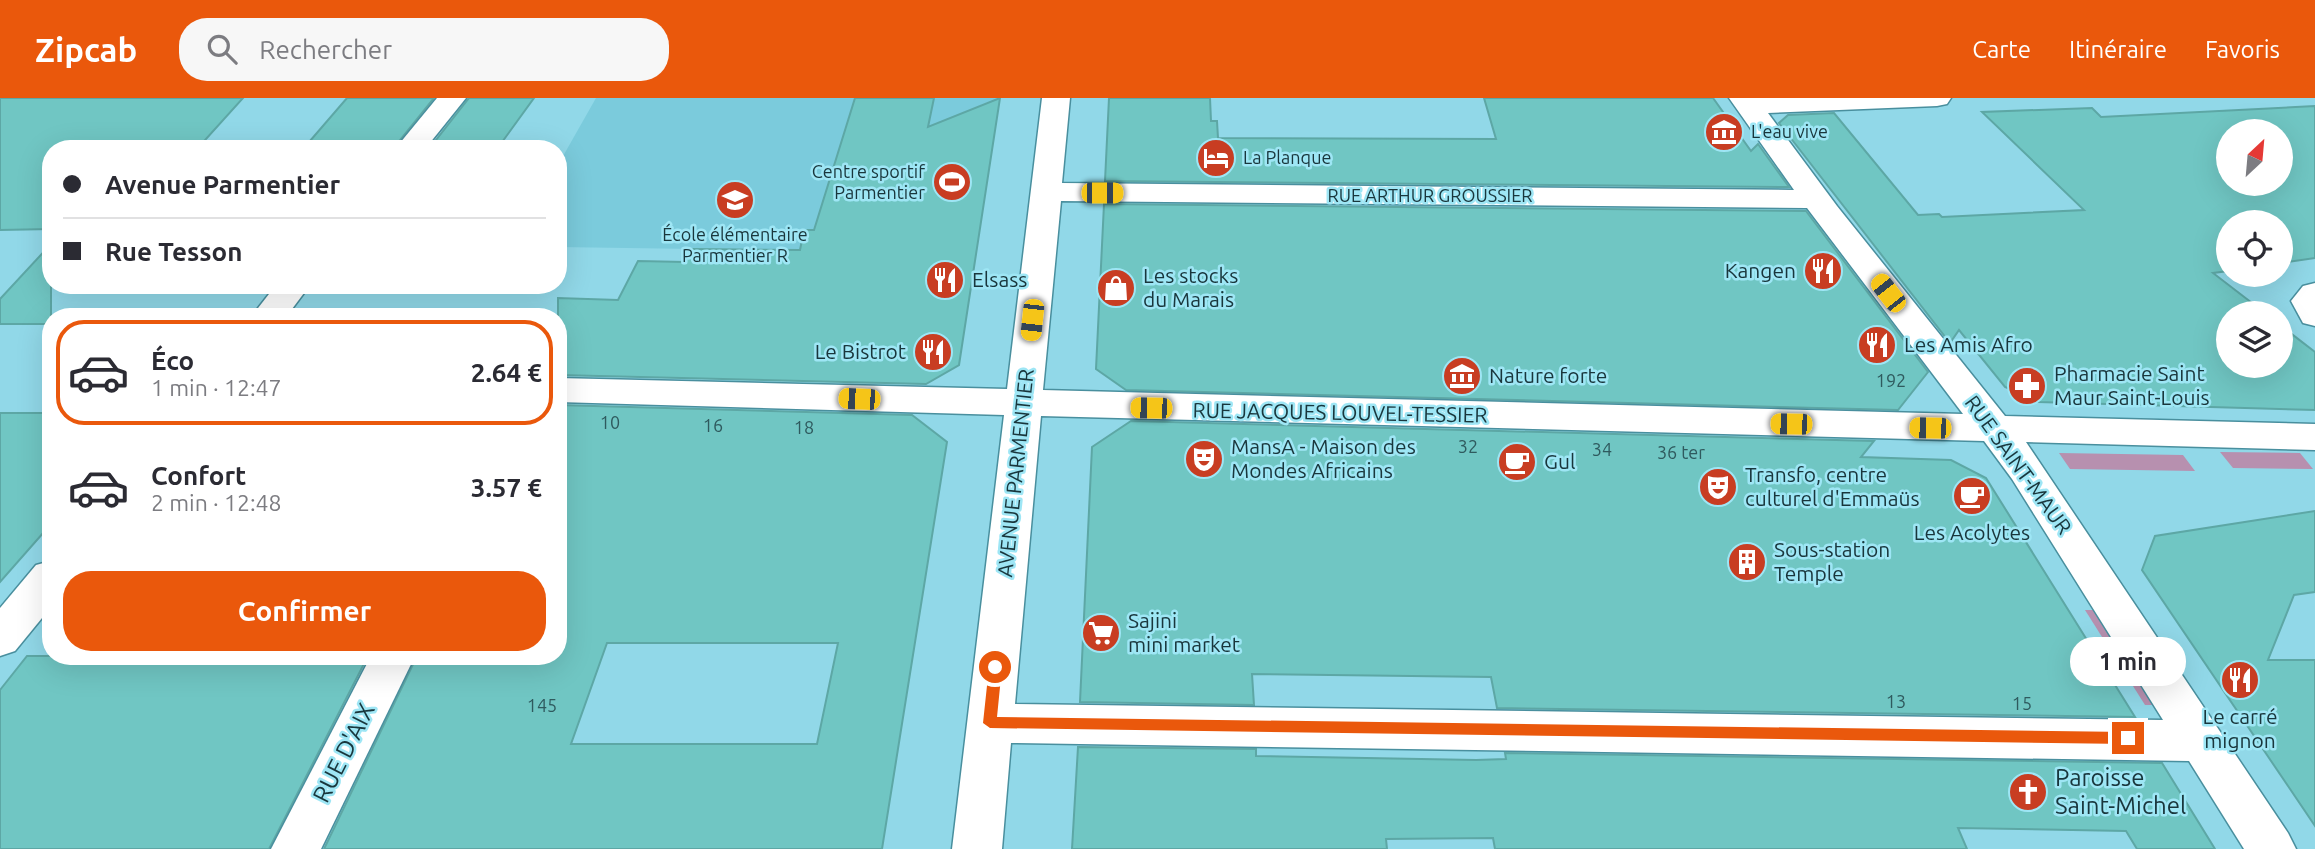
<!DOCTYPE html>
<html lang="fr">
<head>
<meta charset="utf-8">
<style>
  :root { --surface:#fff; --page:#f7f7f7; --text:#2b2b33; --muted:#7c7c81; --line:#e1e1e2; --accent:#ea580c }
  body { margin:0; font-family:Ubuntu,sans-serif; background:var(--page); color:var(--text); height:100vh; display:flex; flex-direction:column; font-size:26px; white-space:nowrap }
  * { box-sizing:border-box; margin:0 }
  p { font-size:23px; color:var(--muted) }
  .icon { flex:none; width:38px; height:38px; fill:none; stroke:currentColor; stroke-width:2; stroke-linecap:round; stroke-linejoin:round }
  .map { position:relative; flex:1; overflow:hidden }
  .panel { position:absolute; left:42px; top:210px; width:525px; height:357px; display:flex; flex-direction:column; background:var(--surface); border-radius:28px; box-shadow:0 7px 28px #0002 }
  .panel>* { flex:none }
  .guide { position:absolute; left:42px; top:42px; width:525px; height:154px; border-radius:28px; box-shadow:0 7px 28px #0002; display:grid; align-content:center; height:154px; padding:0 21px; background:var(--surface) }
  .needle { width:46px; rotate:26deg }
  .tools { position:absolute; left:2216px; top:21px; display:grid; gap:14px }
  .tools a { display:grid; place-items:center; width:77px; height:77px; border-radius:50%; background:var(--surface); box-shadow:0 7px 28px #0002; font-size:35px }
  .end { position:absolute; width:32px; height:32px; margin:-16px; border:9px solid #ea580c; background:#fff; box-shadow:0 0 0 4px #fff }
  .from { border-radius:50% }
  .bubble { position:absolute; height:49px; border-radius:24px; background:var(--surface); box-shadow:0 7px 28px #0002; font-size:23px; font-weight:700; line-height:49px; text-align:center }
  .car { position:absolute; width:21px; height:42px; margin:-21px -10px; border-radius:9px; box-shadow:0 0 5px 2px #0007; background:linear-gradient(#f5c518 24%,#345 0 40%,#f5c518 0 76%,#345 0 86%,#f5c518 0) }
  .guide b { display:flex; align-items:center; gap:24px; height:66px; font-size:26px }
  .guide b+b { border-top:2px solid var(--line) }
  .guide i { width:18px; height:18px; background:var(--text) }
  ul { padding:12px 0 0; list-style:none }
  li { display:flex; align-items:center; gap:21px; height:105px; margin:0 14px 10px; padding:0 7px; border:4px solid transparent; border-radius:28px }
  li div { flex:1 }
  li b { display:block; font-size:26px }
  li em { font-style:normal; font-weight:700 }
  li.selected { border-color:var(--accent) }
  li>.icon { width:63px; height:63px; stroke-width:1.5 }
  .primary-button { display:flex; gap:14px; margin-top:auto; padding:14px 21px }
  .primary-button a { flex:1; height:80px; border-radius:28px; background:var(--accent); color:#fff; font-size:28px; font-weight:700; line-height:80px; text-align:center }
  header { display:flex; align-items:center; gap:42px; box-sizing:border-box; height:98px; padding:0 35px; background:var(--accent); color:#fff }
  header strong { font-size:33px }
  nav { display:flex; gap:38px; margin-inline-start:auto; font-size:24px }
  .search { width:490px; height:63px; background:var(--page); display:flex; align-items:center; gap:18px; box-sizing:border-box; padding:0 24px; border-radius:28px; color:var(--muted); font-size:26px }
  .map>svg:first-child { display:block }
</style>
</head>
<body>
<header>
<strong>Zipcab</strong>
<div class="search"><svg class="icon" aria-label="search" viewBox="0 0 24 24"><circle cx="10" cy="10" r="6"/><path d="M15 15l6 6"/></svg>Rechercher</div>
<nav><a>Carte</a><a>Itinéraire</a><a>Favoris</a></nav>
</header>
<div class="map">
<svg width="2315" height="751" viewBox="0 0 2315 751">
  <rect width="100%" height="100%" fill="#91d8e8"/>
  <polygon fill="#7bcbdc" points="596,0 997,0 999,4 988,4 944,23 905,137 979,137 977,152 896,154 558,149 558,67"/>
  <g fill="#b790af">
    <polygon points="2220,354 2300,355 2313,371 2233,370"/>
    <polygon points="2059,355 2183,357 2195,373 2070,371"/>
    <polygon points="2085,512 2101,512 2162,607 2145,607"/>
  </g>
  <g fill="#70c6c3" stroke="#5da7a5" stroke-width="2" fill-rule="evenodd">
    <polygon points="0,0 243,0 197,51 51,51 51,131 0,132"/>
    <polygon points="347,0 434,0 393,51 303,51"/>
    <polygon points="469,0 534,0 497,51 429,51"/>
    <polygon points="855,0 934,0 928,29 1000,0 959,267 926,286 558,277 558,200 618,202 638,163 685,164 691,151 800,152 804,132 814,132"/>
    <polygon points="1109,0 1210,0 1211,23 1217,23 1218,40 1496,41 1484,0 1713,0 1751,53 1758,46 1789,89 1105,83"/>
    <path d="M2315 8V160L2280 165V124H2228V173L2213 175 2265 215H2228V268H2280V227L2315 254V312L2038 304 2005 289 1959 232 1950 245 1779 25 1788 17 1834 15 1918 117 1939 116 1942 119 2084 112 1982 14 2092 10 2101 19ZM2228 33H2280V86H2228Z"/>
    <polygon points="1104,106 1806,113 1928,274 1898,312 1126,292 1096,271"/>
    <polygon points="51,146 51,226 0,226 0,201"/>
    <path d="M558 307 912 317 947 344 882 751H324L417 558H558ZM607 545H838L817 646H571Z"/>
    <polygon points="0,315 51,315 51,426 0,484"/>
    <polygon points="1131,323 1874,343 1861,359 1951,362 1986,380 2135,619 1497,610 1491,579 1252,576 1254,607 1080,604 1092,349"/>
    <polygon points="2315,413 2315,494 2294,497 2268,562 2315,562 2315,728 2142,472 2155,438"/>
    <polygon points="27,558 136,558 134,560 368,558 269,751 0,751 0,592"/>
    <polygon points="1078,649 1256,651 1256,658 1476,662 1506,661 1505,655 2162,665 2215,751 2137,751 2126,733 1958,730 1967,751 1495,751 1493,740 1386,741 1387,751 1072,751"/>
  </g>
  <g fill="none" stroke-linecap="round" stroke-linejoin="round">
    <defs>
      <g id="minor">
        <polygon points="437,0 466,0 425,51 395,51"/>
        <path d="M1042 0H1070L1062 85 1794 92 1729 0H1951L1947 6 1937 8 1768 15 1837 108 2005 318 2315 326V352L2026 344 2288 735 2296 751H2244L2189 663 1011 645 1002 751H952L1004 317 558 304V280L1007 291ZM1061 103 1807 110 1963 316 1043 292ZM1041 318 1984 343 2012 381 2163 622 1015 606Z"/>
        <polygon points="2315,185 2315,228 2303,225 2291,203 2303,188"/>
        <polygon points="276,187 310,187 286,219 251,219"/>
        <polygon points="51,463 51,509 15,553 0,558 0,510 36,467"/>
        <polygon points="371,558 415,558 321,751 271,751"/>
      </g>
    </defs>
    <use href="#minor" stroke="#498f9e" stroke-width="3"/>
    <use href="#minor" fill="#fff" fill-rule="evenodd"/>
  </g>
  <polygon fill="#ea580c" points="995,564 1002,569 997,619 2128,634 2135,640 2128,646 990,630 983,625 989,569"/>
  <defs>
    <symbol id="museum-disc" viewBox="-11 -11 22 22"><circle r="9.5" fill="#c83d22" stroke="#9ee6f5"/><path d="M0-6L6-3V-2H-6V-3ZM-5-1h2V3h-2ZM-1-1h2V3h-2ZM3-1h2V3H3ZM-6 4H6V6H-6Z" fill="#fff"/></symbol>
    <symbol id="hotel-disc" viewBox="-11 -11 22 22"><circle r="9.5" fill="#c83d22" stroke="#9ee6f5"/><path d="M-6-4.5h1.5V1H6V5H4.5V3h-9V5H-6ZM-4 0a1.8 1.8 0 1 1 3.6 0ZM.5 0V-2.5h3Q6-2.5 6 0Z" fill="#fff"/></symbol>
    <symbol id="stadium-disc" viewBox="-11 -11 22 22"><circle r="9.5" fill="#c83d22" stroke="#9ee6f5"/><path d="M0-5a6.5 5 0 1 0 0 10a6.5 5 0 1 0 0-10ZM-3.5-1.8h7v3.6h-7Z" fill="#fff"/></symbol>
    <symbol id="school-disc" viewBox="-11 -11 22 22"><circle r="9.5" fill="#c83d22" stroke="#9ee6f5"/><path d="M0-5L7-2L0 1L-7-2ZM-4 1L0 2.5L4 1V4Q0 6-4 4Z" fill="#fff"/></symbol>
    <symbol id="restaurant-disc" viewBox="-11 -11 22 22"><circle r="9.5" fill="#c83d22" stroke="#9ee6f5"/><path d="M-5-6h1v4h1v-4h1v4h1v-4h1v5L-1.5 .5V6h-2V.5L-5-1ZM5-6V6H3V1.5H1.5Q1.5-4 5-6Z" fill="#fff"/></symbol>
    <symbol id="shop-disc" viewBox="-11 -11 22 22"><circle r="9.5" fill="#c83d22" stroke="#9ee6f5"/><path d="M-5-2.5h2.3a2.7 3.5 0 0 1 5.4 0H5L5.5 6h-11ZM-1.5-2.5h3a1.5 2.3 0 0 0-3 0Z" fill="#fff"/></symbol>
    <symbol id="pharmacy-disc" viewBox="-11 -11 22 22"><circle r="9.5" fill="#c83d22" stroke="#9ee6f5"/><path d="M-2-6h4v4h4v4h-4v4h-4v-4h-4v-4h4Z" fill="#fff"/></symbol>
    <symbol id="theatre-disc" viewBox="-11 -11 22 22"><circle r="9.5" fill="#c83d22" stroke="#9ee6f5"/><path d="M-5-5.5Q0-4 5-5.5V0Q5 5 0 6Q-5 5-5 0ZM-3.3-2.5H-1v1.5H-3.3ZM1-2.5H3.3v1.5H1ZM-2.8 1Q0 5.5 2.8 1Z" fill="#fff"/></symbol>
    <symbol id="cafe-disc" viewBox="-11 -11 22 22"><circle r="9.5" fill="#c83d22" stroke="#9ee6f5"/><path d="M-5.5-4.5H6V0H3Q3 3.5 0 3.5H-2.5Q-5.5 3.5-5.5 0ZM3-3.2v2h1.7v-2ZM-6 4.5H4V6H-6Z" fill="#fff"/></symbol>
    <symbol id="building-disc" viewBox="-11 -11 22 22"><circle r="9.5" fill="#c83d22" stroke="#9ee6f5"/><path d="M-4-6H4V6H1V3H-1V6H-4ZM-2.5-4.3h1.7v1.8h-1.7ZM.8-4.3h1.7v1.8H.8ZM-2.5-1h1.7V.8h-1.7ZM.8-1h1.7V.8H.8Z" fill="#fff"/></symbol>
    <symbol id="supermarket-disc" viewBox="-11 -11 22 22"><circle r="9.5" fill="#c83d22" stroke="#9ee6f5"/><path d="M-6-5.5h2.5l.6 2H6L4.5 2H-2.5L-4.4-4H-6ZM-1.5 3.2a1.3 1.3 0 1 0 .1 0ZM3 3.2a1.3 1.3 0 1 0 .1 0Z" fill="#fff"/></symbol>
    <symbol id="church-disc" viewBox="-11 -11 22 22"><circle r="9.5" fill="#c83d22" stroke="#9ee6f5"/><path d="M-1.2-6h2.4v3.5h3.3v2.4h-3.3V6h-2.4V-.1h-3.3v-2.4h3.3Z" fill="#fff"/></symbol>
  </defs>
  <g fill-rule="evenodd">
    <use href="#museum-disc" x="1702" y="12" width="44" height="44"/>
    <use href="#hotel-disc" x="1194" y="38" width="44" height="44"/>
    <use href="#stadium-disc" x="930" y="62" width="44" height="44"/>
    <use href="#school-disc" x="713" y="80" width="44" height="44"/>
    <use href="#restaurant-disc" x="1801" y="151" width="44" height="44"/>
    <use href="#restaurant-disc" x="923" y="160" width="44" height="44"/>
    <use href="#shop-disc" x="1094" y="168" width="44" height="44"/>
    <use href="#restaurant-disc" x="1855" y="225" width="44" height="44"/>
    <use href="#restaurant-disc" x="911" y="232" width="44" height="44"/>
    <use href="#museum-disc" x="1440" y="256" width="44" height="44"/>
    <use href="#pharmacy-disc" x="2005" y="266" width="44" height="44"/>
    <use href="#theatre-disc" x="1182" y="339" width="44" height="44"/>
    <use href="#cafe-disc" x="1495" y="342" width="44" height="44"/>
    <use href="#theatre-disc" x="1696" y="367" width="44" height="44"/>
    <use href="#cafe-disc" x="1950" y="376" width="44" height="44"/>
    <use href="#building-disc" x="1725" y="442" width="44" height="44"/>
    <use href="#supermarket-disc" x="1079" y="513" width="44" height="44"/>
    <use href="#restaurant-disc" x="2218" y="560" width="44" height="44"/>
    <use href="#church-disc" x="2006" y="672" width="44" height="44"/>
  </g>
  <g text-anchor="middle" stroke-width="5" stroke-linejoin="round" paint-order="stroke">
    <g font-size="18" fill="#19363c" stroke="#9ee6f5" text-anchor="start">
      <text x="1751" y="40">L'eau vive</text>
      <text x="1243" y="66">La Planque</text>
      <text x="925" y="80" text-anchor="end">Centre sportif<tspan x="925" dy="21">Parmentier</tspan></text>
      <text x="735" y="143" text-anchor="middle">École élémentaire<tspan x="735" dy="21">Parmentier R</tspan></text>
    </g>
    <g font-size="18" fill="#19363c" stroke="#9ee6f5">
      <text x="1430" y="104">RUE ARTHUR GROUSSIER</text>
    </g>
    <g font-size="18" fill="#2f5a5e">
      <text x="1891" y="289">192</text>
      <text x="610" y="331">10</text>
      <text x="713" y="334">16</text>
      <text x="804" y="336">18</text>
      <text x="1468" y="355">32</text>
      <text x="1602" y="358">34</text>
      <text x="1681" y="361">36 ter</text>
      <text x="1896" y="610">13</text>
      <text x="2022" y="612">15</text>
      <text x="542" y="614">145</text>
    </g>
    <g font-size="21" fill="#19363c" stroke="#9ee6f5" text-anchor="start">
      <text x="1796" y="180" text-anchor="end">Kangen</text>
      <text x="1143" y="185">Les stocks<tspan x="1143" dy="24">du Marais</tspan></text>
      <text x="972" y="189">Elsass</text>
      <text x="1904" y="254">Les Amis Afro</text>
      <text x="906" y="261" text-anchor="end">Le Bistrot</text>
      <text x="2054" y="283">Pharmacie Saint<tspan x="2054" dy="24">Maur Saint-Louis</tspan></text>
      <text x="1489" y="285">Nature forte</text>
      <text x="1231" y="356">MansA - Maison des<tspan x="1231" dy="24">Mondes Africains</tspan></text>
      <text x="1544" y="371">Gul</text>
      <text x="1745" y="384">Transfo, centre<tspan x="1745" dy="24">culturel d'Emmaüs</tspan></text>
      <text x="1972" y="442" text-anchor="middle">Les Acolytes</text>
      <text x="1774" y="459">Sous-station<tspan x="1774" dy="24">Temple</tspan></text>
      <text x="1128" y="530">Sajini<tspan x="1128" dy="24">mini market</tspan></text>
      <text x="2240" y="626" text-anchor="middle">Le carré<tspan x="2240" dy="24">mignon</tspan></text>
    </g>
    <g font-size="21" fill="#19363c" stroke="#9ee6f5">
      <text transform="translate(1340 315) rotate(1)" y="7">RUE JACQUES LOUVEL-TESSIER</text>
      <text transform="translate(2018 367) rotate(54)" y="7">RUE SAINT-MAUR</text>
      <text transform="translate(1016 375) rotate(-84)" y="7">AVENUE PARMENTIER</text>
    </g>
    <g font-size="24" fill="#19363c" stroke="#9ee6f5">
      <text transform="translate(344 655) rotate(-63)" y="8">RUE D'AIX</text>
    </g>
    <g font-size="24" fill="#19363c" stroke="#9ee6f5" text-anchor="start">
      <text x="2055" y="688">Paroisse<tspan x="2055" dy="28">Saint-Michel</tspan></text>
    </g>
  </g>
</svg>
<div class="tools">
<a><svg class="needle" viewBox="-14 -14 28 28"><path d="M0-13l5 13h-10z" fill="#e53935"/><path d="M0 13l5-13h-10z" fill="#7c7c81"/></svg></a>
<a><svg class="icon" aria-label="locate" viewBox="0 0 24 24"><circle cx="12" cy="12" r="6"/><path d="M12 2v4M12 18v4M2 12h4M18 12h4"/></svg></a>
<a><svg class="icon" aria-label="layers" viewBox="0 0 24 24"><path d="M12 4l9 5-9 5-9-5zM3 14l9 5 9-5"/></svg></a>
</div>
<i class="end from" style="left:995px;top:569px"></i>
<i class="end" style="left:2128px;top:640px"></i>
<div class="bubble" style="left:2070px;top:539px;width:116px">1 min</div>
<i class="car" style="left:1102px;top:95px;rotate:90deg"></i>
<i class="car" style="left:1888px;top:195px;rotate:322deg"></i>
<i class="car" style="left:1032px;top:222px;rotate:186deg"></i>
<i class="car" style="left:859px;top:301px;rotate:272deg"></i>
<i class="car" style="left:1151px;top:310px;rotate:271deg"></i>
<i class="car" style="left:1791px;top:326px;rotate:271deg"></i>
<i class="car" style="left:1930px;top:330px;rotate:271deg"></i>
<div class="guide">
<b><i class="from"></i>Avenue Parmentier</b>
<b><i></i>Rue Tesson</b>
</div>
<section class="panel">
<ul>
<li class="selected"><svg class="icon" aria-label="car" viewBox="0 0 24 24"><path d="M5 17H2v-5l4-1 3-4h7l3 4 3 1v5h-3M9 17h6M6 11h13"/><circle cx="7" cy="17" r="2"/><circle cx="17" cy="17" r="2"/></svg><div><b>Éco</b><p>1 min · 12:47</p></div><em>2.64 €</em></li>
<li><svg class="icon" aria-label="car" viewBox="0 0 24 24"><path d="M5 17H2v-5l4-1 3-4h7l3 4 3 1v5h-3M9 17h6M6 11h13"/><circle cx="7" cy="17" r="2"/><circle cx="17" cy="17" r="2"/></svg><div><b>Confort</b><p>2 min · 12:48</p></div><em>3.57 €</em></li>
</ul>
<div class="primary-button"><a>Confirmer</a></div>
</section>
</div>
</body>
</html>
